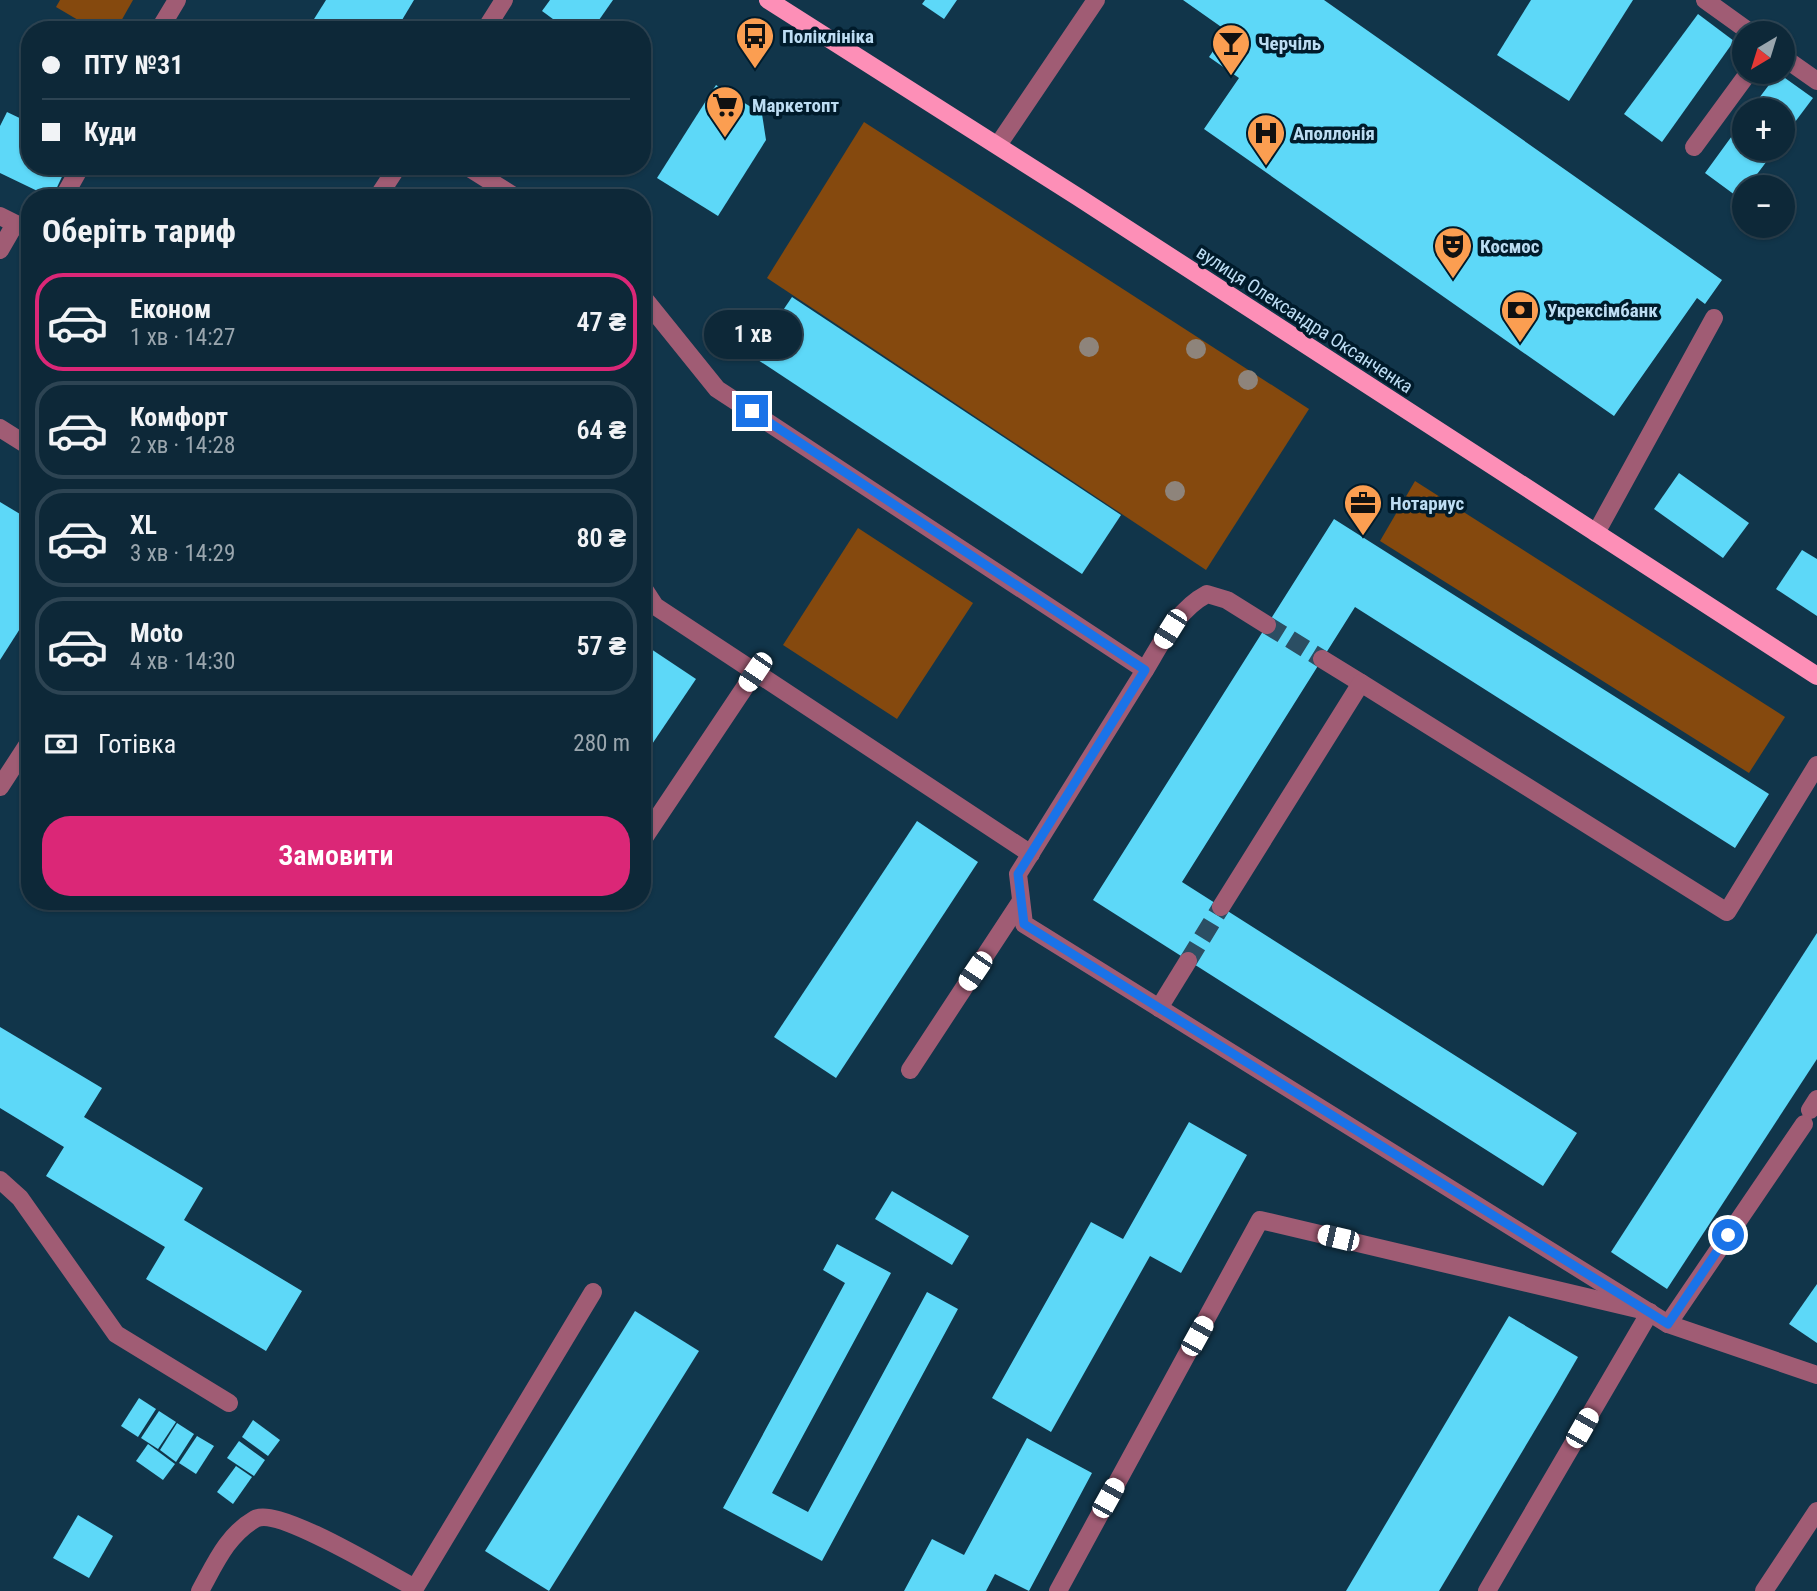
<!DOCTYPE html>
<html lang="uk">
<head>
<meta charset="utf-8">
<style>
  :root { --surface:#0d2838; --page:#163040; --text:#f1f3f6; --muted:#9aa6ae; --line:#2d4453; --accent:#db2777 }
  body { margin:0; font-family:"Roboto Condensed",sans-serif; background:var(--page); color:var(--text); height:100vh; display:flex; flex-direction:column; font-size:26px; white-space:nowrap }
  * { box-sizing:border-box; margin:0 }
  p { font-size:23px; color:var(--muted) }
  .icon { flex:none; width:38px; height:38px; fill:none; stroke:currentColor; stroke-width:2; stroke-linecap:round; stroke-linejoin:round }
  .map { position:relative; flex:1; overflow:hidden }
  .drawer { position:absolute; left:21px; top:189px; width:630px; height:721px; display:flex; flex-direction:column; background:var(--surface); border-radius:28px; box-shadow:0 2px 5px #0004,0 0 0 2px var(--line) }
  .drawer>* { flex:none }
  .guide { position:absolute; left:21px; top:21px; width:630px; height:154px; border-radius:28px; box-shadow:0 2px 5px #0004,0 0 0 2px var(--line); display:grid; align-content:center; height:154px; padding:0 21px; background:var(--surface) }
  .needle { width:46px; rotate:218deg }
  .tools { position:absolute; left:1732px; top:21px; display:grid; gap:14px }
  .tools a { display:grid; place-items:center; width:63px; height:63px; border-radius:50%; background:var(--surface); box-shadow:0 2px 5px #0004,0 0 0 2px var(--line); font-size:35px }
  .end { position:absolute; width:32px; height:32px; margin:-16px; border:9px solid #1a73e8; background:#fff; box-shadow:0 0 0 4px #fff }
  .from { border-radius:50% }
  .bubble { position:absolute; height:49px; border-radius:24px; background:var(--surface); box-shadow:0 2px 5px #0004,0 0 0 2px var(--line); font-size:23px; font-weight:600; line-height:49px; text-align:center }
  .car { position:absolute; width:21px; height:42px; margin:-21px -10px; border-radius:9px; box-shadow:0 0 5px 2px #0007; background:linear-gradient(#fff 24%,#345 0 40%,#fff 0 76%,#345 0 86%,#fff 0) }
  .guide b { display:flex; align-items:center; gap:24px; height:66px; font-size:26px }
  .guide b+b { border-top:2px solid var(--line) }
  .guide i { width:18px; height:18px; background:var(--text) }
  ul { padding:0; list-style:none }
  li { display:flex; align-items:center; gap:21px; height:98px; margin:0 14px 10px; padding:0 7px; border:4px solid var(--line); border-radius:28px }
  li div { flex:1 }
  li b { display:block; font-size:26px }
  li em { font-style:normal; font-weight:600 }
  li.on { border-color:var(--accent) }
  li>.icon { width:63px; height:63px; stroke-width:1.5 }
  h2 { padding:0 21px; font-size:32px; line-height:84px }
  .pay { display:flex; align-items:center; gap:18px; height:77px; padding:0 21px; font-size:26px }
  .pay p { margin-inline-start:auto }
  .primary-button { display:flex; gap:14px; margin-top:auto; padding:14px 21px }
  .primary-button a { flex:1; height:80px; border-radius:28px; background:var(--accent); color:#fff; font-size:28px; font-weight:600; line-height:80px; text-align:center }
  .map>svg:first-child { display:block }
</style>
</head>
<body>
<div class="map">
<svg width="1817" height="1591" viewBox="0 0 1817 1591">
  <rect width="100%" height="100%" fill="#11354a"/>
  <g fill="#85490e">
    <polygon points="60,0 133,0 116,30 95,30 56,7"/>
    <polygon points="864,122 1309,409 1206,570 767,278"/>
    <polygon points="1415,481 1785,717 1749,773 1380,541"/>
    <polygon points="858,528 973,603 897,719 783,645"/>
  </g>
  <g fill="#5dd8f8">
    <polygon points="326,0 414,0 396,30 313,30 309,27"/>
    <polygon points="550,0 613,0 592,30 568,30 542,11"/>
    <polygon points="925,0 957,0 944,19 922,4"/>
    <polygon points="1183,0 1324,0 1722,280 1705,304 1697,298 1614,416 1204,129 1239,78 1209,57 1227,31"/>
    <polygon points="1531,0 1633,0 1569,101 1497,55"/>
    <polygon points="1698,14 1734,41 1662,142 1624,114"/>
    <polygon points="1778,73 1813,98 1783,138 1783,110 1750,110"/>
    <polygon points="716,85 762,114 766,140 718,216 657,178"/>
    <polygon points="7,112 30,123 30,166 67,166 52,198 0,173 0,126"/>
    <polygon points="1745,118 1745,149 1776,149 1739,198 1705,173"/>
    <polygon points="792,297 1121,515 1082,574 752,356"/>
    <polygon points="1679,473 1749,523 1723,558 1654,509"/>
    <polygon points="0,502 30,520 30,613 0,660"/>
    <polygon points="1334,519 1769,794 1735,848 1355,607 1182,882 1577,1133 1543,1186 1093,900"/>
    <polygon points="1802,550 1817,559 1817,616 1776,589"/>
    <polygon points="642,643 696,679 642,759"/>
    <polygon points="917,821 978,862 836,1078 774,1037"/>
    <polygon points="1817,933 1817,1059 1667,1289 1611,1252"/>
    <polygon points="0,1027 102,1088 84,1117 203,1188 184,1220 302,1291 266,1351 146,1279 165,1247 46,1176 64,1147 0,1108"/>
    <polygon points="1189,1122 1247,1155 1181,1273 1150,1256 1051,1432 992,1398 1091,1222 1123,1239"/>
    <polygon points="892,1191 969,1236 952,1265 875,1219"/>
    <polygon points="837,1244 891,1273 772,1493 808,1512 927,1292 958,1309 822,1561 723,1508 845,1283 823,1270"/>
    <polygon points="1817,1284 1817,1343 1789,1324"/>
    <polygon points="635,1311 699,1351 549,1591 485,1551"/>
    <polygon points="1509,1316 1578,1357 1556,1395 1439,1591 1346,1591"/>
    <polygon points="139,1398 156,1409 138,1437 121,1426"/>
    <polygon points="159,1411 176,1422 158,1449 141,1438"/>
    <polygon points="253,1420 280,1440 268,1456 242,1437"/>
    <polygon points="177,1423 194,1434 176,1462 160,1450"/>
    <polygon points="197,1436 214,1446 196,1474 179,1463"/>
    <polygon points="1027,1438 1092,1473 1029,1591 995,1574 986,1591 904,1591 932,1539 964,1555"/>
    <polygon points="239,1441 265,1460 254,1476 227,1458"/>
    <polygon points="148,1444 175,1464 163,1480 136,1461"/>
    <polygon points="236,1466 252,1477 233,1504 217,1492"/>
    <polygon points="78,1515 113,1536 89,1578 53,1558"/>
  </g>
  <g fill="none" stroke-linecap="round" stroke-linejoin="round">
    <g stroke="#2b4e63" stroke-width="18" stroke-dasharray="18 9" stroke-linecap="butt">
      <polyline points="1267,625 1322,659"/>
      <polyline points="1188,961 1221,907"/>
    </g>
    <g stroke="#a05c74" stroke-width="18">
      <polyline points="1705,0 1751,33"/>
      <polyline points="159,30 177,0"/>
      <polyline points="485,30 504,0"/>
      <polyline points="1783,57 1817,81"/>
      <polyline points="998,145 1096,0"/>
      <polyline points="1694,147 1749,72"/>
      <polyline points="466,166 517,198"/>
      <polyline points="63,198 81,166"/>
      <polyline points="377,198 398,166"/>
      <polyline points="0,216 30,231"/>
      <polyline points="0,250 15,224"/>
      <polyline points="642,296 717,389 1145,670 1018,874 1024,924 1668,1324 1817,1375"/>
      <polyline points="0,428 30,447"/>
      <polyline points="1596,533 1714,318"/>
      <polyline points="642,586 655,606 1031,854"/>
      <polyline points="1322,659 1361,683"/>
      <path d="M1145 670C1162 642 1177 610 1207 594L1227 600 1267 625"/>
      <polyline points="0,787 30,741"/>
      <polyline points="642,841 755,672"/>
      <polyline points="1221,907 1361,683 1727,912 1817,765"/>
      <polyline points="1159,1008 1188,961"/>
      <polyline points="910,1070 1021,901"/>
      <polyline points="1810,1110 1817,1099"/>
      <polyline points="0,1180 20,1198 116,1334 229,1403"/>
      <polyline points="1668,1324 1804,1124"/>
      <path d="M200 1591C215 1564 227 1535 255 1519 278 1506 388 1574 415 1588L593 1292"/>
      <polyline points="1058,1591 1260,1220 1650,1312 1487,1591"/>
      <polyline points="1764,1591 1817,1511"/>
    </g>
    <polyline stroke="#fd8fb7" stroke-width="18" points="768,0 1078,197 1817,676"/>
  </g>
  <g fill="#8e847b">
    <circle cx="1089" cy="347" r="10"/>
    <circle cx="1196" cy="349" r="10"/>
    <circle cx="1248" cy="380" r="10"/>
    <circle cx="1175" cy="491" r="10"/>
  </g>
  <g fill="none" stroke-linecap="round" stroke-linejoin="round">
    <polyline stroke="#1a73e8" stroke-width="9" points="752,411 1145,670 1018,874 1024,924 1668,1324 1728,1235"/>
  </g>
  <defs>
    <symbol id="bus-pin" viewBox="-11 -11 22 30"><path d="M0 17L-7.5 6A9.5 9.5 0 1 1 7.5 6Z" fill="#fb9e51" stroke="#001b2b"/><path d="M-5-6H5V4H4V6H2V4H-2V6H-4V4H-5ZM-3.5-4V0h7V-4ZM-3.5 1.2v1.5H-2V1.2ZM2 1.2v1.5H3.5V1.2Z" fill="#111"/></symbol>
    <symbol id="bar-pin" viewBox="-11 -11 22 30"><path d="M0 17L-7.5 6A9.5 9.5 0 1 1 7.5 6Z" fill="#fb9e51" stroke="#001b2b"/><path d="M-6-5H6L.8 .8V4.5H3.5V6h-7V4.5H-.8V.8Z" fill="#111"/></symbol>
    <symbol id="supermarket-pin" viewBox="-11 -11 22 30"><path d="M0 17L-7.5 6A9.5 9.5 0 1 1 7.5 6Z" fill="#fb9e51" stroke="#001b2b"/><path d="M-6-5.5h2.5l.6 2H6L4.5 2H-2.5L-4.4-4H-6ZM-1.5 3.2a1.3 1.3 0 1 0 .1 0ZM3 3.2a1.3 1.3 0 1 0 .1 0Z" fill="#111"/></symbol>
    <symbol id="hospital-pin" viewBox="-11 -11 22 30"><path d="M0 17L-7.5 6A9.5 9.5 0 1 1 7.5 6Z" fill="#fb9e51" stroke="#001b2b"/><path d="M-5-5h3v3.5h4V-5h3V5h-3V1.5h-4V5h-3Z" fill="#111"/></symbol>
    <symbol id="theatre-pin" viewBox="-11 -11 22 30"><path d="M0 17L-7.5 6A9.5 9.5 0 1 1 7.5 6Z" fill="#fb9e51" stroke="#001b2b"/><path d="M-5-5.5Q0-4 5-5.5V0Q5 5 0 6Q-5 5-5 0ZM-3.3-2.5H-1v1.5H-3.3ZM1-2.5H3.3v1.5H1ZM-2.8 1Q0 5.5 2.8 1Z" fill="#111"/></symbol>
    <symbol id="bank-pin" viewBox="-11 -11 22 30"><path d="M0 17L-7.5 6A9.5 9.5 0 1 1 7.5 6Z" fill="#fb9e51" stroke="#001b2b"/><path d="M-6-4H6V4H-6ZM0-2.3a2.3 2.3 0 1 0 0 4.6a2.3 2.3 0 1 0 0-4.6Z" fill="#111"/></symbol>
    <symbol id="office-pin" viewBox="-11 -11 22 30"><path d="M0 17L-7.5 6A9.5 9.5 0 1 1 7.5 6Z" fill="#fb9e51" stroke="#001b2b"/><path d="M-6-3h4V-5.5h4V-3h4V5H-6ZM-1-4.5V-3h2v-1.5ZM-6 0V1H6V0Z" fill="#111"/></symbol>
  </defs>
  <g fill-rule="evenodd">
    <use href="#bus-pin" x="733" y="14" width="44" height="60"/>
    <use href="#bar-pin" x="1209" y="21" width="44" height="60"/>
    <use href="#supermarket-pin" x="703" y="83" width="44" height="60"/>
    <use href="#hospital-pin" x="1244" y="111" width="44" height="60"/>
    <use href="#theatre-pin" x="1431" y="224" width="44" height="60"/>
    <use href="#bank-pin" x="1498" y="288" width="44" height="60"/>
    <use href="#office-pin" x="1341" y="481" width="44" height="60"/>
  </g>
  <g text-anchor="middle" stroke-width="7" stroke-linejoin="round" paint-order="stroke">
    <g font-size="19" font-weight="bold" fill="#bdddf3" stroke="#001b2b" text-anchor="start">
      <text x="782" y="43">Поліклініка</text>
      <text x="1258" y="50">Черчіль</text>
      <text x="752" y="112">Маркетопт</text>
      <text x="1293" y="140">Аполлонія</text>
      <text x="1480" y="253">Космос</text>
      <text x="1547" y="317">Укрексімбанк</text>
      <text x="1390" y="510">Нотариус</text>
    </g>
    <g font-size="19" fill="#bdddf3" stroke="#001b2b">
      <text transform="translate(1305 319) rotate(33)" y="7">вулиця Олександра Оксанченка</text>
    </g>
  </g>
</svg>
<div class="tools">
<a><svg class="needle" viewBox="-14 -14 28 28"><path d="M0-13l5 13h-10z" fill="#e53935"/><path d="M0 13l5-13h-10z" fill="#9aa6ae"/></svg></a>
<a>+</a>
<a>−</a>
</div>
<i class="end from" style="left:1728px;top:1235px"></i>
<i class="end" style="left:752px;top:411px"></i>
<div class="bubble" style="left:704px;top:310px;width:98px">1 хв</div>
<i class="car" style="left:1170px;top:629px;rotate:212deg"></i>
<i class="car" style="left:755px;top:672px;rotate:214deg"></i>
<i class="car" style="left:975px;top:971px;rotate:214deg"></i>
<i class="car" style="left:1338px;top:1238px;rotate:283deg"></i>
<i class="car" style="left:1197px;top:1336px;rotate:29deg"></i>
<i class="car" style="left:1582px;top:1428px;rotate:30deg"></i>
<i class="car" style="left:1108px;top:1498px;rotate:29deg"></i>
<div class="guide">
<b><i class="from"></i>ПТУ №31</b>
<b><i></i>Куди</b>
</div>
<section class="drawer">
<h2>Оберіть тариф</h2>
<ul>
<li class="on"><svg class="icon" aria-label="car" viewBox="0 0 24 24"><path d="M5 17H2v-5l4-1 3-4h7l3 4 3 1v5h-3M9 17h6M6 11h13"/><circle cx="7" cy="17" r="2"/><circle cx="17" cy="17" r="2"/></svg><div><b>Економ</b><p>1 хв · 14:27</p></div><em>47 ₴</em></li>
<li><svg class="icon" aria-label="car" viewBox="0 0 24 24"><path d="M5 17H2v-5l4-1 3-4h7l3 4 3 1v5h-3M9 17h6M6 11h13"/><circle cx="7" cy="17" r="2"/><circle cx="17" cy="17" r="2"/></svg><div><b>Комфорт</b><p>2 хв · 14:28</p></div><em>64 ₴</em></li>
<li><svg class="icon" aria-label="car" viewBox="0 0 24 24"><path d="M5 17H2v-5l4-1 3-4h7l3 4 3 1v5h-3M9 17h6M6 11h13"/><circle cx="7" cy="17" r="2"/><circle cx="17" cy="17" r="2"/></svg><div><b>XL</b><p>3 хв · 14:29</p></div><em>80 ₴</em></li>
<li><svg class="icon" aria-label="car" viewBox="0 0 24 24"><path d="M5 17H2v-5l4-1 3-4h7l3 4 3 1v5h-3M9 17h6M6 11h13"/><circle cx="7" cy="17" r="2"/><circle cx="17" cy="17" r="2"/></svg><div><b>Moto</b><p>4 хв · 14:30</p></div><em>57 ₴</em></li>
</ul>
<div class="pay"><svg class="icon" aria-label="cash" viewBox="0 0 24 24"><path d="M3 7h18v10H3z"/><circle cx="12" cy="12" r="2"/></svg>Готівка<p>280 m</p></div>
<div class="primary-button"><a>Замовити</a></div>
</section>
</div>
</body>
</html>
